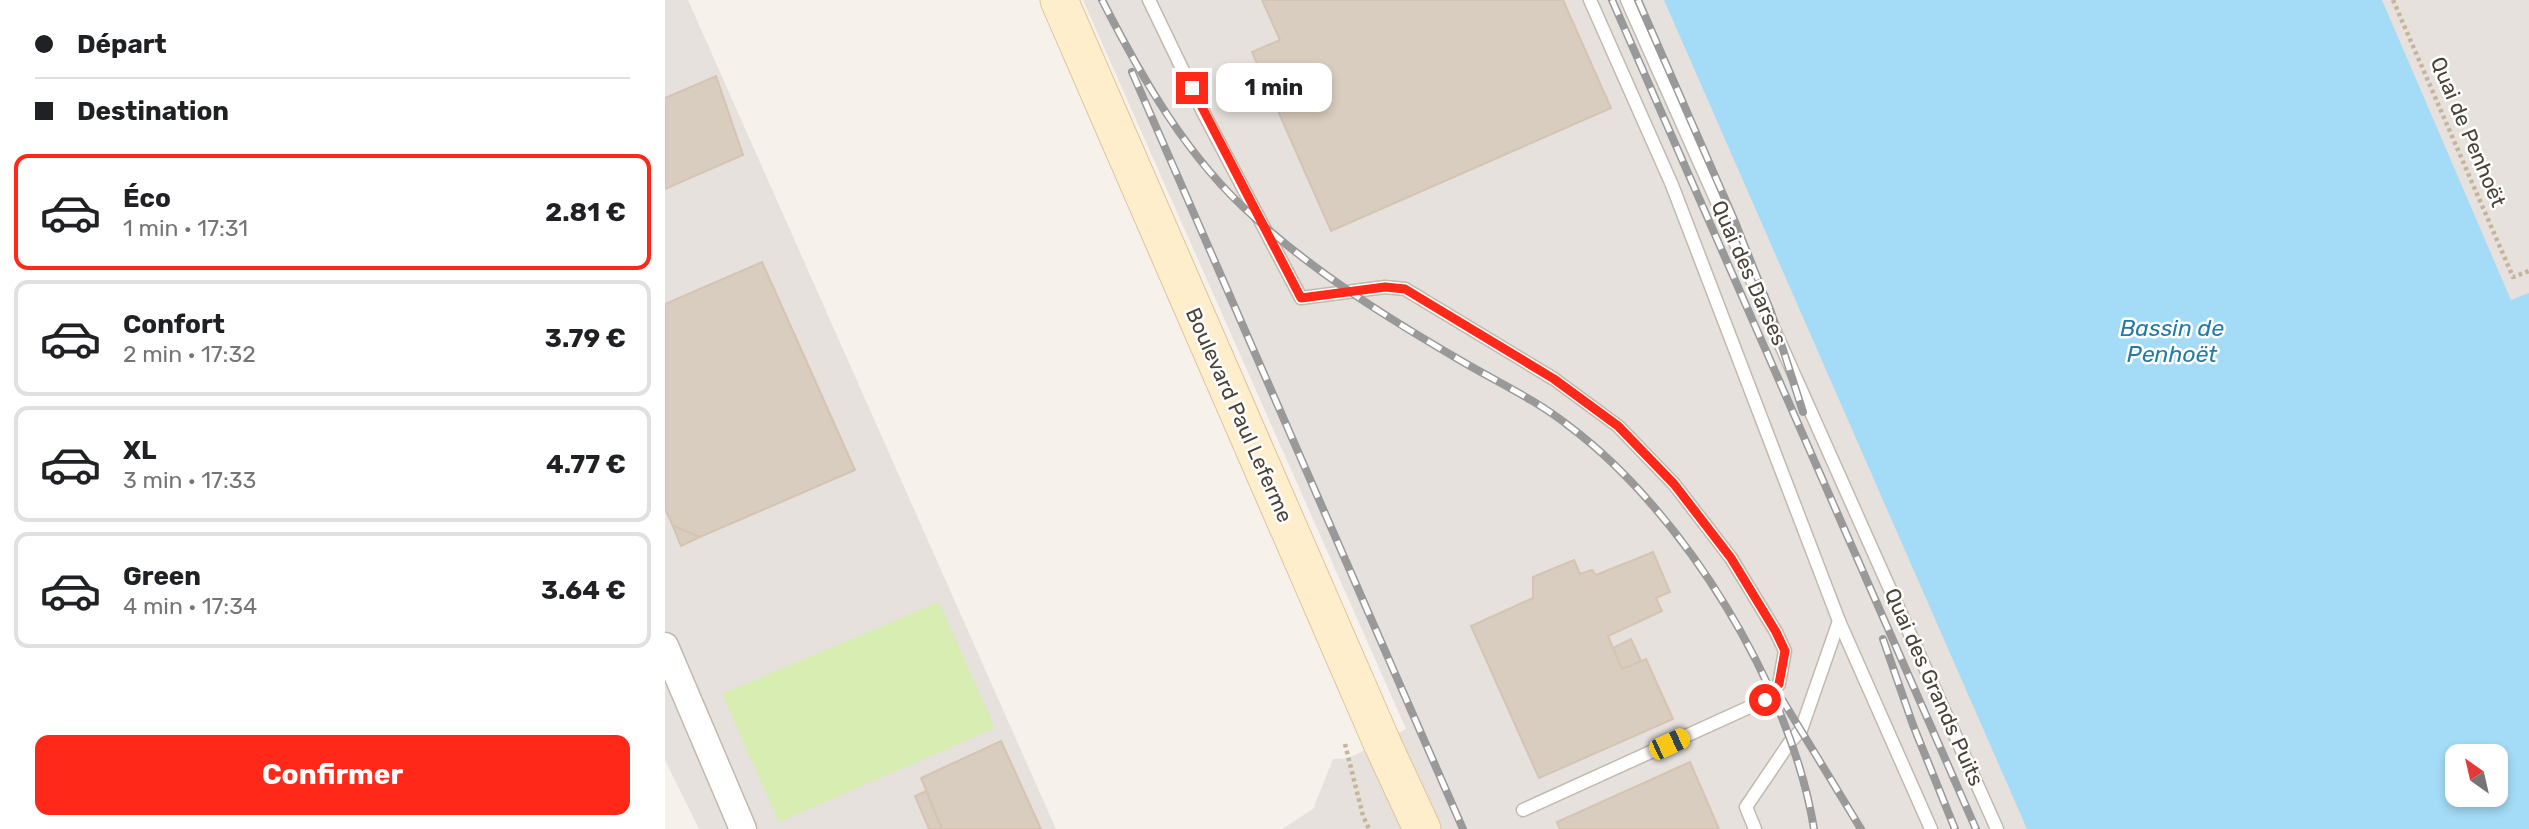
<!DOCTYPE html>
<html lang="fr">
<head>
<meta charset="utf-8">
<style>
  :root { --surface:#fff; --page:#f6f6f6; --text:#202124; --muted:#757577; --line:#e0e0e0; --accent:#ff2819 }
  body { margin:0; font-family:Rubik,sans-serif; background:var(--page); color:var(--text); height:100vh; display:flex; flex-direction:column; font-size:26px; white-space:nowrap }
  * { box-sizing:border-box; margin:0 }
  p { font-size:23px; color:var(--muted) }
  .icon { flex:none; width:38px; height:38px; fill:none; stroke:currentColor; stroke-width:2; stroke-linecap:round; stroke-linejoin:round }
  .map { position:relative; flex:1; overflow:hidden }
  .panel { display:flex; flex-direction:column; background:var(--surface); width:665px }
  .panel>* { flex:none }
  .top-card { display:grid; align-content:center; height:154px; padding:0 35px; background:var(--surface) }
  .needle { width:46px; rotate:326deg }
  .fabs { position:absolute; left:1780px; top:744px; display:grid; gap:14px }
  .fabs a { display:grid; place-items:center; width:63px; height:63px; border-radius:14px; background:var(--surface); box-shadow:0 4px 10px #0003; font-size:35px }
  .end { position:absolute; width:32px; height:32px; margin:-16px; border:9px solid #ff2819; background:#fff; box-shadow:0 0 0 4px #fff }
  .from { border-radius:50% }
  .bubble { position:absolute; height:49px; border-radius:14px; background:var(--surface); box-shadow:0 4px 10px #0003; font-size:23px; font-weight:700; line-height:49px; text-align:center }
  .car { position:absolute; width:21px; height:42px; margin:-21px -10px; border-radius:9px; box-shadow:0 0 5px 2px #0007; background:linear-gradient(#f5c518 24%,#345 0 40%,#f5c518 0 76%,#345 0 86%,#f5c518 0) }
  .top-card b { display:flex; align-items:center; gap:24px; height:66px; font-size:26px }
  .top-card b+b { border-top:2px solid var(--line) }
  .top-card i { width:18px; height:18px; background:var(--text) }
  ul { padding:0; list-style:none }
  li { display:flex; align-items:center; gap:21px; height:116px; margin:0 14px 10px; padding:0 21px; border:4px solid var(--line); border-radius:14px }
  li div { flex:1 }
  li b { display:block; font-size:26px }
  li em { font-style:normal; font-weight:700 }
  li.selected { border-color:var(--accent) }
  li>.icon { width:63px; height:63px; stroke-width:1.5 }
  .primary-button { display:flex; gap:14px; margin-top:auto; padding:14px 35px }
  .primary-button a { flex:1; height:80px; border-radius:14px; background:var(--accent); color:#fff; font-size:28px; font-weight:700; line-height:80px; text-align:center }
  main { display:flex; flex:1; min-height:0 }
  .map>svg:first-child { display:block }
</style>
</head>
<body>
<main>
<section class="panel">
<div class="top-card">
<b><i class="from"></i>Départ</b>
<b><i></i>Destination</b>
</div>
<ul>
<li class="selected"><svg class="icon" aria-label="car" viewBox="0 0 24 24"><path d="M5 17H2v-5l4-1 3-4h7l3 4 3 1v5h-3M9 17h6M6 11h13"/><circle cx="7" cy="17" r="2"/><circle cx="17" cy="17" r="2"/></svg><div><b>Éco</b><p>1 min · 17:31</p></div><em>2.81 €</em></li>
<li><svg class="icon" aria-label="car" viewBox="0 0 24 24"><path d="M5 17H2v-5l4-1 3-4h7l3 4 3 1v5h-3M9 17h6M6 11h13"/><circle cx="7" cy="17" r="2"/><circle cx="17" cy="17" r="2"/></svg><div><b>Confort</b><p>2 min · 17:32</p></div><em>3.79 €</em></li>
<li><svg class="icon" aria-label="car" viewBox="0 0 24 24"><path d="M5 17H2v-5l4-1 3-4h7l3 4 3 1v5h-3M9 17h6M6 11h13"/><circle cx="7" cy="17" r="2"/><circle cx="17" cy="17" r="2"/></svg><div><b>XL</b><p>3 min · 17:33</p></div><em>4.77 €</em></li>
<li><svg class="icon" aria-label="car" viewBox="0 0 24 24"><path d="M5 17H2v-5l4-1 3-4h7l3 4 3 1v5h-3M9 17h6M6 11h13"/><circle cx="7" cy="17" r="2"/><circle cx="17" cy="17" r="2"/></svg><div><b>Green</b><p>4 min · 17:34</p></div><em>3.64 €</em></li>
</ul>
<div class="primary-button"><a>Confirmer</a></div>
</section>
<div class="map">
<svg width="1864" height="829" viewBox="0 0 1864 829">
  <rect width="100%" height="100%" fill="#f6f2eb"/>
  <g fill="#e6e1dc" fill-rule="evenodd">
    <polygon points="0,0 23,0 391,829 34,829 0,760"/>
    <path d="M418 0H1864V829H617L648 809 668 759 684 758 741 729ZM1792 756H1830V794H1792Z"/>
  </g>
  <polygon fill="#d7edb1" points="274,602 330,728 114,822 57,694"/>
  <path fill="#a4dbf6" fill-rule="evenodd" d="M999 0H1717L1846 300 1864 293V829H1362ZM1792 756H1830V794H1792Z"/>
  <g fill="#d9cdbf" stroke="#d4c4b1" stroke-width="2">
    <polygon points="597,0 898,0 946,108 666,231 587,52 615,40"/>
    <polygon points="51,76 78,155 0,189 0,98"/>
    <polygon points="97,262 190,470 35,537 8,526 0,509 0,304"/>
    <polygon points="8,526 35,537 16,546"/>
    <polygon points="988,552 1005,592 991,598 997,611 943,636 957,669 981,659 1008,719 874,778 806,626 868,598 868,577 909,560 915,574 927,570 931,575"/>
    <polygon points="966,639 976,661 957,669 948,648"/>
    <polygon points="336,741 376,829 277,829 256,778"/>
    <polygon points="1025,762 1054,829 895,829 892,822"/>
    <polygon points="261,791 277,829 264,829 250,796"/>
  </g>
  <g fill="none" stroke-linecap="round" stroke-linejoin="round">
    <defs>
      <g id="lane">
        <polyline points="484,0 537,110 636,298 720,287 740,289 889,379 953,426 1009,484 1066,558 1111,632 1120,651 1114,684 1100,700 858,810"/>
        <polyline points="925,0 1007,185 1174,621 1136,730 1125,742 1081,807 1090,829"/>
        <polyline points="962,0 1332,829"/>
        <polyline points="1174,621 1266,829"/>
      </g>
      <polyline id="street" points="0,646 78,829"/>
      <polyline id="secondary" points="394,0 718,745 757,829"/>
    </defs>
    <use href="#lane" stroke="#c3b9ac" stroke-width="15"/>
    <use href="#street" stroke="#c3b9ac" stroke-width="29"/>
    <use href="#secondary" stroke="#dcc59a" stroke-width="39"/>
    <g stroke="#c6b49c" stroke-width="4.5" stroke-dasharray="3.5 3.5" stroke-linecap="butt">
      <polyline points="1728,0 1848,277 1864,271"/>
      <polyline points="680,744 698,816 704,829"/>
    </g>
    <use href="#lane" stroke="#fff" stroke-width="12"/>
    <use href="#street" stroke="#fff" stroke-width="26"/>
    <use href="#secondary" stroke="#fec" stroke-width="37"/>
    <defs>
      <g id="rail">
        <path d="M437 0C477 78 522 158 589 217 651 273 721 317 793 359 830 381 870 399 904 426 1019 512 1126 687 1149 829"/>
        <polyline points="947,0 1311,829"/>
        <polyline points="973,0 1068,217 1106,312 1138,412"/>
        <polyline points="467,72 798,829"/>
        <polyline points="1218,639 1248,725 1290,829"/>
        <polyline points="1115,696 1196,829"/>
      </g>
    </defs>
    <use href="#rail" stroke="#999" stroke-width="8"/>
    <use href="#rail" stroke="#fff" stroke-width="5" stroke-dasharray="16" stroke-linecap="butt"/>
  </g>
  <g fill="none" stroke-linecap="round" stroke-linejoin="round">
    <polyline stroke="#ff2819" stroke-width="9" points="527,88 636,298 720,287 740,289 889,379 953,426 1009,484 1066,558 1111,632 1120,651 1114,684 1100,700"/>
  </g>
  <g text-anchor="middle" stroke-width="5" stroke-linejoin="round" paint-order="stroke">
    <g font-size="21" fill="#4b4237" stroke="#fff">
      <text transform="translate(1803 132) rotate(67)" y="7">Quai de Penhoët</text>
      <text transform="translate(1084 273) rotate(66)" y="7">Quai des Darses</text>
      <text transform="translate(574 415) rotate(66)" y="7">Boulevard Paul Leferme</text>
      <text transform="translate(1269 687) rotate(66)" y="7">Quai des Grands Puits</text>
    </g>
    <g font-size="23" font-style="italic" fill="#247aa7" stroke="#fff">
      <text x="1507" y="336">Bassin de<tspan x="1507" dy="26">Penhoët</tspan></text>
    </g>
  </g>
</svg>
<div class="fabs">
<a><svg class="needle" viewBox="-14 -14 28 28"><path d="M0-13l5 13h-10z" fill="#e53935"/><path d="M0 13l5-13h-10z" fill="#757577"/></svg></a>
</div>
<i class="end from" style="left:1100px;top:700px"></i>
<i class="end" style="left:527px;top:88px"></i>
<div class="bubble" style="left:551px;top:63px;width:116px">1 min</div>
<i class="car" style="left:1004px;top:744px;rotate:65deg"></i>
</div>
</main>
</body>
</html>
